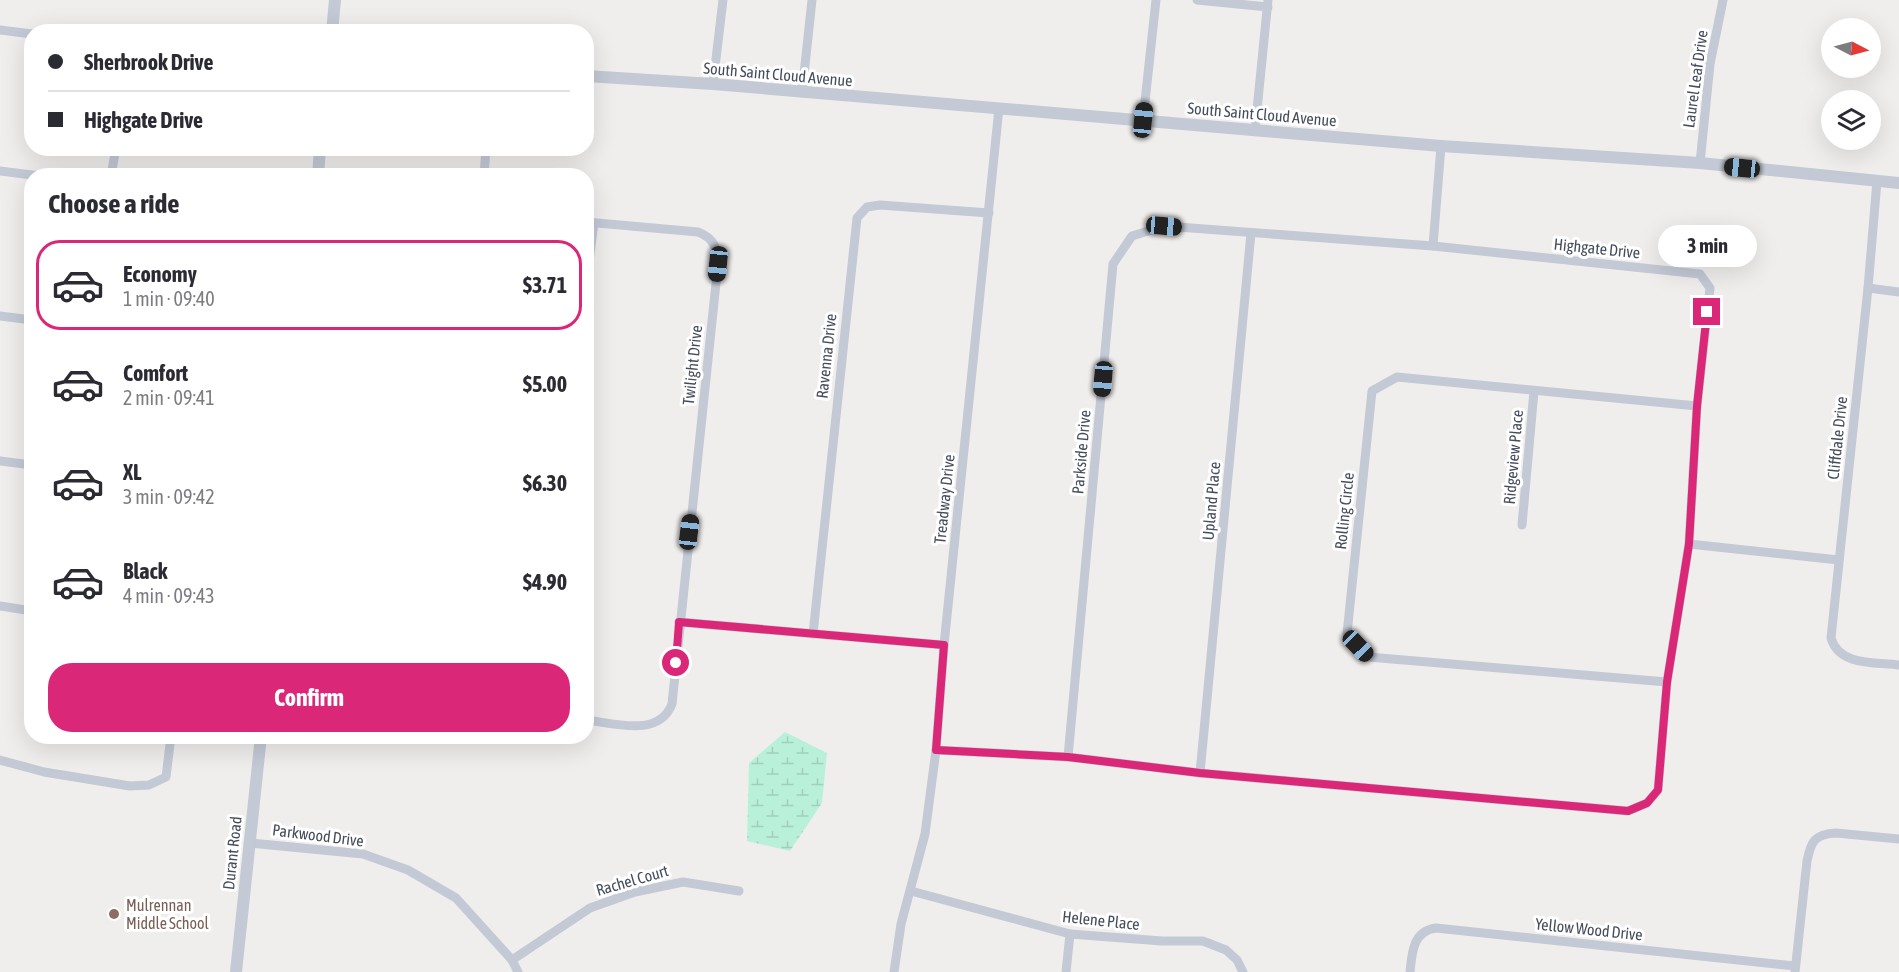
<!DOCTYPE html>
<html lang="en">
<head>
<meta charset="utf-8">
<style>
  :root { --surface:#fff; --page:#f7f7f7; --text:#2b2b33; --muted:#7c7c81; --line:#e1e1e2; --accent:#db2777 }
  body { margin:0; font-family:"Asap Condensed",sans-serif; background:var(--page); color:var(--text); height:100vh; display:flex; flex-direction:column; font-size:22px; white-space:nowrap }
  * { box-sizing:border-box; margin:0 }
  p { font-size:20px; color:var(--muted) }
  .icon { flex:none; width:33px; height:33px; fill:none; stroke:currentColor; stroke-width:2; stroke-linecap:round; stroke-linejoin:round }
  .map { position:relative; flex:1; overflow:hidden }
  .panel { position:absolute; left:24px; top:168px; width:570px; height:576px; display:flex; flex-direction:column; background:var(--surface); border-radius:24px; box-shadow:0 6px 24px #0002 }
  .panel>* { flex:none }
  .guide { position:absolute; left:24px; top:24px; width:570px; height:132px; border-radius:24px; box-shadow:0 6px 24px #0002; display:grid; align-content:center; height:132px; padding:0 24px; background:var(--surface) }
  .needle { width:39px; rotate:96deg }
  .fabs { position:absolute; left:1821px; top:18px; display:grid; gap:12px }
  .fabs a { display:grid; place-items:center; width:60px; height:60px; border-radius:50%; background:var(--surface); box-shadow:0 6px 24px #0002; font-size:30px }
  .end { position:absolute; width:27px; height:27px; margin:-14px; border:8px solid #db2777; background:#fff; box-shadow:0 0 0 3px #fff }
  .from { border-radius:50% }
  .bubble { position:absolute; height:42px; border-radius:21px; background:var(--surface); box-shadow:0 6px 24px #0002; font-size:20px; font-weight:700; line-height:42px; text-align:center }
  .car { position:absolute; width:18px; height:36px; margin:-18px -9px; border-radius:8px; box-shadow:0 0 4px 2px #0007; background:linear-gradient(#222 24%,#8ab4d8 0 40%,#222 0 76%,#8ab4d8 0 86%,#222 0) }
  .guide b { display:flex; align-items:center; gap:21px; height:57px; font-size:22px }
  .guide b+b { border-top:2px solid var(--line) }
  .guide i { width:15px; height:15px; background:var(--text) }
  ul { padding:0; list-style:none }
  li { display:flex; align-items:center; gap:18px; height:90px; margin:0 12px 9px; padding:0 12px; border:3px solid transparent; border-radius:24px }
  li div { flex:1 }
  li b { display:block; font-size:22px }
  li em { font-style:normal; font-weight:700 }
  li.active { border-color:var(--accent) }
  li>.icon { width:54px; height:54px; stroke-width:1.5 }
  h2 { padding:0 24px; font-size:27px; line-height:72px }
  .primary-button { display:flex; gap:12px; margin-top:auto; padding:12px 24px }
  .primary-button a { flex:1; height:69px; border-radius:24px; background:var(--accent); color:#fff; font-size:24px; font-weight:700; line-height:69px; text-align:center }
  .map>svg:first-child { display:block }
</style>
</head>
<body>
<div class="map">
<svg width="1899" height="972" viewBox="0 0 1899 972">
  <defs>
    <pattern id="wetland-marsh" width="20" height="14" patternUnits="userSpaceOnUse" patternTransform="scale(1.5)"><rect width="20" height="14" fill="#b9f0d9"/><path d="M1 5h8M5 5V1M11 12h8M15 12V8" fill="none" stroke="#a0cfbc"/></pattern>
  </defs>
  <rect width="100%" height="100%" fill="#f0eeed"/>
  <polygon fill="url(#wetland-marsh)" points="785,732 827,753 822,803 790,851 747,841 749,763"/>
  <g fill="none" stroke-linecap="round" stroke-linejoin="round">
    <g stroke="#c3c9d5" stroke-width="9">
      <polyline points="1197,0 1268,7"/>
      <polyline points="0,30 32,34"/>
      <polyline points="713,84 723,0"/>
      <polyline points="802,93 812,0"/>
      <polyline points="1143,120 1156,0"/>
      <polyline points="1255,130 1268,0"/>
      <polyline points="1700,163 1710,64 1723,0"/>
      <polyline points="0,171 40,176"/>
      <polyline points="107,176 112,170 116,148"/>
      <polyline points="484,176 486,148"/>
      <path d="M1877 181 1868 288 1831 638C1839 666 1875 662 1899 665"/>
      <path d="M586 222 698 232C714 238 717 248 718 264L672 704C659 738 614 723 586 720"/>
      <polyline points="1433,246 1441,146"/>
      <polyline points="586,285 594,223"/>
      <polyline points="1868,288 1899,292"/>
      <polyline points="0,316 32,320"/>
      <polyline points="0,461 32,465"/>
      <polyline points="1522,525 1534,391"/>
      <polyline points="1689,544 1839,560"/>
      <polyline points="0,606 32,611"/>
      <polyline points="679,622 944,645"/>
      <polyline points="813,634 857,218 867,207 880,205 989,213"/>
      <polyline points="1667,682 1368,657 1347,634 1372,391 1397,377 1697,406"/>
      <polyline points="936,750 1068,757 1200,773 1628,811 1647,803 1658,790 1667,682 1689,544 1697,406 1710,288 1700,274 1433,246 1164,226 1132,236 1113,264 1068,757"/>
      <polyline points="0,760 44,772 130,786 149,785 166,777 171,736"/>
      <polyline points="1200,773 1251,233"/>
      <polyline points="250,843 363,854 408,870 456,898 512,960 518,972"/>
      <polyline points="911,891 1070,934 1162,941 1203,941 1226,950 1237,960 1243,972"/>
      <polyline points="512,960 590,908 635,892 683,882 739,891"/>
      <polyline points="894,972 901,924 925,834 936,750 944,645 999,108"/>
      <polyline points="1066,972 1070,934"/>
      <path d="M1410 972C1412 952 1413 931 1436 928L1795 966"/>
      <path d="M1795 972 1807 861C1811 841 1815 834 1836 833L1899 839"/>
    </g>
    <g stroke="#c3c9d5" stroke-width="12">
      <polyline points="332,32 335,0"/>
      <polyline points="586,76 713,84 1441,146 1700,163 1899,183"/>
      <polyline points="318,176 320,148"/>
      <polyline points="236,972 261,736"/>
    </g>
  </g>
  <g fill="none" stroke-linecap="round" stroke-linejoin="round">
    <polyline stroke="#db2777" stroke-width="8" points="676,663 679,622 944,645 936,750 1068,757 1200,773 1628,811 1647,803 1658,790 1667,682 1689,544 1697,406 1707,312"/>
  </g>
  <circle fill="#8d6e63" stroke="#fff" stroke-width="2" cx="114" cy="914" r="6"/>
  <g text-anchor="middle" stroke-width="6" stroke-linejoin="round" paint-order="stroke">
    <g font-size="16" fill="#454c5b" stroke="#fff">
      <text transform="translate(778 74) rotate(5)" y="6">South Saint Cloud Avenue</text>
      <text transform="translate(1695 79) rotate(-82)" y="6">Laurel Leaf Drive</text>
      <text transform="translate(1262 114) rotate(5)" y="6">South Saint Cloud Avenue</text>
      <text transform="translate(1597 248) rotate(6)" y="6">Highgate Drive</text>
      <text transform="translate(826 356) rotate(-84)" y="6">Ravenna Drive</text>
      <text transform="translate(692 365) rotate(-84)" y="6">Twilight Drive</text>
      <text transform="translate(1837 438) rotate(-84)" y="6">Cliffdale Drive</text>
      <text transform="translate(1081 452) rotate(-85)" y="6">Parkside Drive</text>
      <text transform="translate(1513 457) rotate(-85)" y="6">Ridgeview Place</text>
      <text transform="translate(944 499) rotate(-84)" y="6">Treadway Drive</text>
      <text transform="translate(1211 501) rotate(-85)" y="6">Upland Place</text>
      <text transform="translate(1344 511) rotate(-84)" y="6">Rolling Circle</text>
      <text transform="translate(318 835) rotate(7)" y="6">Parkwood Drive</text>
      <text transform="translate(232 853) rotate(-84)" y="6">Durant Road</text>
      <text transform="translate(632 880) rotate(-16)" y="6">Rachel Court</text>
      <text transform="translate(1101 920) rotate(6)" y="6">Helene Place</text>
      <text transform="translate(1589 929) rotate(6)" y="6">Yellow Wood Drive</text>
    </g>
    <g font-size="16" fill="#785e54" stroke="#fff" text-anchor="start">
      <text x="126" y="911">Mulrennan<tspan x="126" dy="18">Middle School</tspan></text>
    </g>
  </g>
</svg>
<div class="fabs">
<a><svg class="needle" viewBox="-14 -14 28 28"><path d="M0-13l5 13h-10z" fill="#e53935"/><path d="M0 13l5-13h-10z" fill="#7c7c81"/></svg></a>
<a><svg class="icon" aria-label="layers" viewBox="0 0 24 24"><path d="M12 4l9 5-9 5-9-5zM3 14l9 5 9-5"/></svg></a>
</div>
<i class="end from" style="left:676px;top:663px"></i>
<i class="end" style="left:1707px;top:312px"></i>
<div class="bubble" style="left:1658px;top:225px;width:99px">3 min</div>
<i class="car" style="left:1143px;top:120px;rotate:6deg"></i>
<i class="car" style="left:1742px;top:168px;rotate:276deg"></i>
<i class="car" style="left:1164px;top:226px;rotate:95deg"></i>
<i class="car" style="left:718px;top:264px;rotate:186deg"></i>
<i class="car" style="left:1103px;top:379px;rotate:185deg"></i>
<i class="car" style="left:689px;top:532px;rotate:7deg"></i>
<i class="car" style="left:1358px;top:646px;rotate:136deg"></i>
<div class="guide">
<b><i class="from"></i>Sherbrook Drive</b>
<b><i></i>Highgate Drive</b>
</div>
<section class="panel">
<h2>Choose a ride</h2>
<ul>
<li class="active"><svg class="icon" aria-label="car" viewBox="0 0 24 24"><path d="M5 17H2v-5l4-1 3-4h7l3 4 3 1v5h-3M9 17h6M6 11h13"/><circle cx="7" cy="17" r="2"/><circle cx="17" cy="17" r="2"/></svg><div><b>Economy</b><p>1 min · 09:40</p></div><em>$3.71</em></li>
<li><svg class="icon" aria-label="car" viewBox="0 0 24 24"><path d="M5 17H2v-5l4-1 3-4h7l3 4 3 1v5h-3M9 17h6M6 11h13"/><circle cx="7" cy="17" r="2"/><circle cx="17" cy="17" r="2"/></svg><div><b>Comfort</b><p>2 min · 09:41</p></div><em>$5.00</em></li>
<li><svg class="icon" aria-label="car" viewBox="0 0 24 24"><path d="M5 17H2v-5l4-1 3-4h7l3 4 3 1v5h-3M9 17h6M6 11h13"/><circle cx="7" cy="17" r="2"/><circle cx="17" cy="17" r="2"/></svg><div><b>XL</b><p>3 min · 09:42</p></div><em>$6.30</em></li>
<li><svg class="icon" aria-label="car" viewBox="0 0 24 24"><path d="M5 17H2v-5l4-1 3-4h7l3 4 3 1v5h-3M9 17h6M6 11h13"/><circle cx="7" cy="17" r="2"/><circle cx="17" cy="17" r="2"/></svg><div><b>Black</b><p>4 min · 09:43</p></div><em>$4.90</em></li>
</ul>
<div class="primary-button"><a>Confirm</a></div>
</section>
</div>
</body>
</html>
